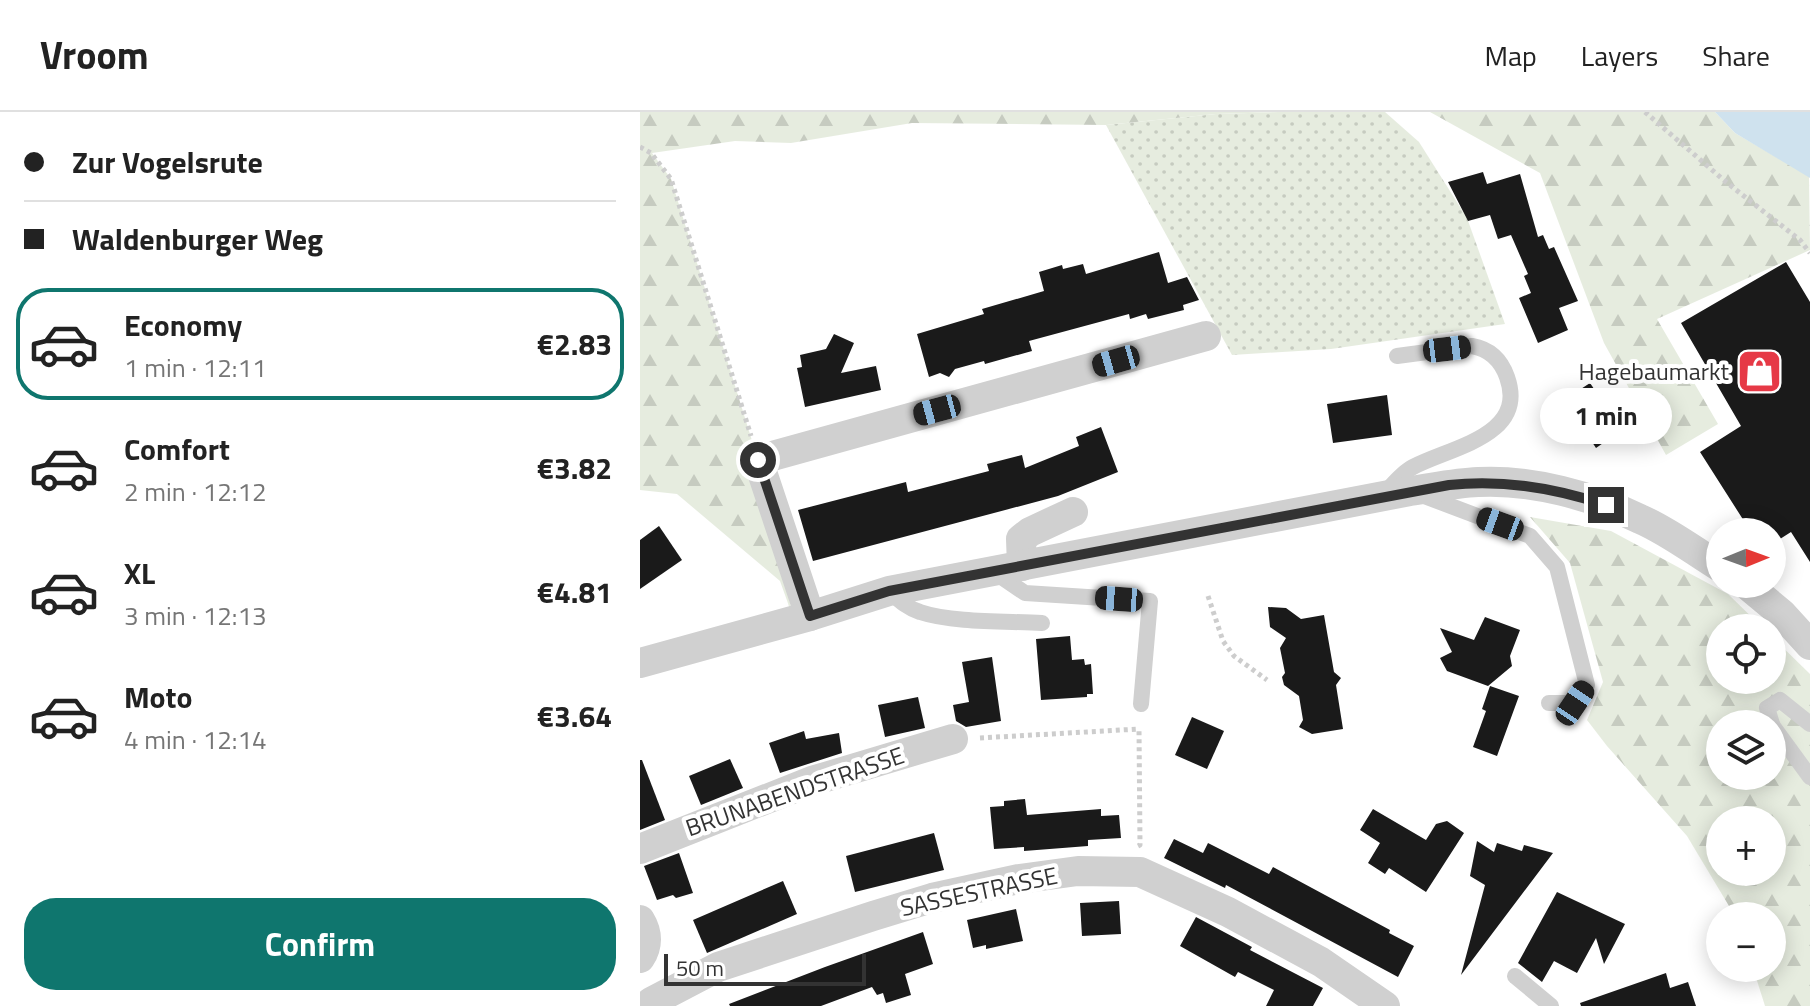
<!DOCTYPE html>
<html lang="en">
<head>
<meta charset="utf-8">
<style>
  :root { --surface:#fff; --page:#f2f2f2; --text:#222; --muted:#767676; --line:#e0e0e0; --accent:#0f766e }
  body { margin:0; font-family:"Titillium Web",sans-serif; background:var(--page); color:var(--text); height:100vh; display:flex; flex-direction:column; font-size:30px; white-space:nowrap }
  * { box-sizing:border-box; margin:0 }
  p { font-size:26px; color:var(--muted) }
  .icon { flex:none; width:44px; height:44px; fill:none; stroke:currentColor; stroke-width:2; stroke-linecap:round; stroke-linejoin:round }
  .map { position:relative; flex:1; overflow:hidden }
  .details { display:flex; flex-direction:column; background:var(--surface); width:640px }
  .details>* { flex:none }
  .banner { display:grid; align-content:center; height:176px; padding:0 24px; background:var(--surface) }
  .needle { width:52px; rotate:89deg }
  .buttons { position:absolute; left:1066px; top:406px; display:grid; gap:16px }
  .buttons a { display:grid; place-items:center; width:80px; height:80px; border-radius:50%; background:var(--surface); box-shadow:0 4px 20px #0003; font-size:40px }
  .scale { position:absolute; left:24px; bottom:20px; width:202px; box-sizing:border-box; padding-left:8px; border:4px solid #333; border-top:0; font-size:22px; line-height:28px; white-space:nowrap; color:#333; -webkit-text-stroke:6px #fff; paint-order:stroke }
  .end { position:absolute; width:36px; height:36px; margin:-18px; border:10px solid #333; background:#fff; box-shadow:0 0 0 4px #fff }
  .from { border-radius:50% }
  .bubble { position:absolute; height:56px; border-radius:28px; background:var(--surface); box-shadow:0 4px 20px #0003; font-size:26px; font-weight:700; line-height:56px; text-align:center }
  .car { position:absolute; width:24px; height:48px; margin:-24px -12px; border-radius:10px; box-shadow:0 0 6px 2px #0007; background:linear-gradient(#222 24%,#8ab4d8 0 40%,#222 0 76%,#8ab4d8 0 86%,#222 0) }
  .banner b { display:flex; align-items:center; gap:28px; height:76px; font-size:30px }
  .banner b+b { border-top:2px solid var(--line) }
  .banner i { width:20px; height:20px; background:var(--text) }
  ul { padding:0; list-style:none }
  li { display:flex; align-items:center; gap:24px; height:112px; margin:0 16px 12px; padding:0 8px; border:4px solid transparent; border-radius:32px }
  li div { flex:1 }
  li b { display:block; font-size:30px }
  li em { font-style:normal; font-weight:700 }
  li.on { border-color:var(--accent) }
  li>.icon { width:72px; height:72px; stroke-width:1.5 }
  .primary-button { display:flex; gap:16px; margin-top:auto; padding:16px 24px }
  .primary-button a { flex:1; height:92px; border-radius:32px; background:var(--accent); color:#fff; font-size:32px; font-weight:700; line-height:92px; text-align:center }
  header { display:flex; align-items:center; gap:48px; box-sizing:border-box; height:112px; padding:0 40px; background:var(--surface); border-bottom:2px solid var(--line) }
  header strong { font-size:38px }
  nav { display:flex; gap:44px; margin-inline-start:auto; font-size:28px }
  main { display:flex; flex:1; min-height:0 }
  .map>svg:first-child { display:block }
</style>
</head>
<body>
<header>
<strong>Vroom</strong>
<nav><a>Map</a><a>Layers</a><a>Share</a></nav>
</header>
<main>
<section class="details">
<div class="banner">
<b><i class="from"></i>Zur Vogelsrute</b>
<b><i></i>Waldenburger Weg</b>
</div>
<ul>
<li class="on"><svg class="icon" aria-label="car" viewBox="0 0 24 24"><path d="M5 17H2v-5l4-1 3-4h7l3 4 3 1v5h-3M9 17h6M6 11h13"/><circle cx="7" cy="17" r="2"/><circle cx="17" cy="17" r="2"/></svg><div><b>Economy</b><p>1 min · 12:11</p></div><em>€2.83</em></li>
<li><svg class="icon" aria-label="car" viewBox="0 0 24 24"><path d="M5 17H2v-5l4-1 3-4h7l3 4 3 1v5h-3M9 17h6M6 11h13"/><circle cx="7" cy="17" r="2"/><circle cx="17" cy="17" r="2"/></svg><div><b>Comfort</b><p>2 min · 12:12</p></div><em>€3.82</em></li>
<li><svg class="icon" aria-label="car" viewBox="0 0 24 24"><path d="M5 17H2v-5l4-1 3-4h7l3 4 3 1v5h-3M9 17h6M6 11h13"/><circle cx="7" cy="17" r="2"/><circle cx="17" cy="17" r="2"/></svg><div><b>XL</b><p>3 min · 12:13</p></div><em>€4.81</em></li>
<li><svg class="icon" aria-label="car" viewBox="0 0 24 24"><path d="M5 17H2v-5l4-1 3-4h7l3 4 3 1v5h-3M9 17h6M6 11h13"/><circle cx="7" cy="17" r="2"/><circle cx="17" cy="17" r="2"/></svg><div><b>Moto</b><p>4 min · 12:14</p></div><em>€3.64</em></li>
</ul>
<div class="primary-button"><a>Confirm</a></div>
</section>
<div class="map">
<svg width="1170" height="894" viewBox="0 0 1170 894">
  <defs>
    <pattern id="grass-dots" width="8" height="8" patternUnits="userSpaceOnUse" patternTransform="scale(2)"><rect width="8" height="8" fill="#e6ecdf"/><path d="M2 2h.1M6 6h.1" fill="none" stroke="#c6cbc0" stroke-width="1.8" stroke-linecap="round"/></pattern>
    <pattern id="forest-firs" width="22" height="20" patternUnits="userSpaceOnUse" patternTransform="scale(2)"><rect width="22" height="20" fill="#e6ecdf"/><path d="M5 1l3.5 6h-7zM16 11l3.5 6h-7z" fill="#c6cbc0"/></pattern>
  </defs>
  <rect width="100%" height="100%" fill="#fff"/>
  <polygon fill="url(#grass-dots)" points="638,0 745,0 779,30 827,106 865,212 691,237 592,243 466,13 576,2"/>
  <g fill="url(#forest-firs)" fill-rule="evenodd">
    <polygon points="0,0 638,0 576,2 466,13 272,11 151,31 95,29 12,41 31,67 118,348 154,508 140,469 37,382 0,378"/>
    <polygon points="790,0 1075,0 1095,21 1169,64 1170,138 1017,207 1078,312 1026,343 964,231 900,61"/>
    <path d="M890 405 971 419 1088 482 1123 516H1080V568H1132V525L1170 562V894H1125L1113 856H1132V804H1095L1047 724 967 634 947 608 963 570 930 451ZM1080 612H1132V664H1080ZM1080 708H1132V760H1080Z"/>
  </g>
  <polygon fill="#cfe2ee" points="1075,0 1170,0 1170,66 1095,21"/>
  <g fill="#1a1a1a">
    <polygon points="843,60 847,72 880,62 898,125 903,123 909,137 914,135 938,189 919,196 928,218 898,231 879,186 891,181 884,164 888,162 871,123 858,127 850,103 828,109 808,70"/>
    <polygon points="519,140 528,171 547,165 559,188 543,193 544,198 508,207 506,202 490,207 489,202 389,229 392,239 345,252 344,249 315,257 309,265 300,261 289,265 277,222 344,202 342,197 404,179 399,160 422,153 423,157 443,152 446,162"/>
    <polygon points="1146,150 1170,190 1170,450 1151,420 1132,432 1132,420 1111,420 1060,340 1101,314 1041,211"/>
    <polygon points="194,222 214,231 201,261 236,254 241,278 165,295 157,256 162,255 160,243 186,237"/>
    <polygon points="950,271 982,318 956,336 924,288"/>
    <polygon points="747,283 752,323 693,331 687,292"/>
    <polygon points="461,315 478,360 418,384 173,449 158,398 266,370 268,380 349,359 347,352 382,343 385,356 439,334 436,325"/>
    <polygon points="19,414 42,448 0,477 0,428"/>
    <polygon points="628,495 646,496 661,507 684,503 694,560 701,566 696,573 703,617 672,622 659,615 663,608 659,584 644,573 642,565 645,561 640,536 646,526 630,515"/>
    <polygon points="845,505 880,518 870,544 872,554 848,574 807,559 800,546 812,540 800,516 834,528"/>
    <polygon points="430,524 432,548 444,547 445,553 451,552 453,582 447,582 447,585 401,588 396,527"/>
    <polygon points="352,545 361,609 326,615 316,609 313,593 329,590 322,550"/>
    <polygon points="850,574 879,584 857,644 833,635 846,599 842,597"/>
    <polygon points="278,585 285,616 245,625 238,593"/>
    <polygon points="552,605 584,619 567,657 535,643"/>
    <polygon points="164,619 166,627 199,621 202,641 140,661 129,631"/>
    <polygon points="90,647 103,676 61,693 49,664"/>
    <polygon points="0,648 2,648 25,708 0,718"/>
    <polygon points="385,687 387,703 461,697 461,704 479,703 481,726 448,728 448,734 384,739 384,735 354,737 350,695 364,694 364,689"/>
    <polygon points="733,697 786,728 796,712 807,709 824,721 786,780 749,756 745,762 728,751 740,731 720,718"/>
    <polygon points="294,721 304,758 215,780 206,744"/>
    <polygon points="534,727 563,741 568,731 629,762 633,755 750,818 749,821 774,834 758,865 586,773 585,776 524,746"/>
    <polygon points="837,729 854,740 857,731 882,739 884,733 913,741 821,863 845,773 830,764"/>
    <polygon points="39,741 53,781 36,786 33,783 17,788 4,754"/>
    <polygon points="143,769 157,802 67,841 53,808"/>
    <polygon points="917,780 985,812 964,852 956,826 937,861 914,849 902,870 878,851"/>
    <polygon points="479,789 481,822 442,824 440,791"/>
    <polygon points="376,797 383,829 346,837 346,833 333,836 327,808"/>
    <polygon points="556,805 612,835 610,838 683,876 673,894 626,894 634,878 598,860 595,865 540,834"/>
    <polygon points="283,820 293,852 265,862 271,883 246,891 243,881 237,883 232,875 181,894 90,894 89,892 185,855"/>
    <polygon points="1026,861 1030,876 1048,870 1056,894 941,894 940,891"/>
  </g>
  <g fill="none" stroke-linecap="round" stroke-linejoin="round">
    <g stroke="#cdcdcd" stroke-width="5" stroke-dasharray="4 4" stroke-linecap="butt">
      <polyline points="1005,0 1086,70 1160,128 1170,141"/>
      <polyline points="0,35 11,41 31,67 111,324"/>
      <polyline points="568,484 583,529 594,544 627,568"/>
      <polyline points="340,626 499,617"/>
      <polyline points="498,734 500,733 499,617"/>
    </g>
    <g stroke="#d0d0d0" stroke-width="16">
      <path d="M746 380C754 371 763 360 773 355 811 335 888 324 867 265 861 248 849 237 832 234L757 244"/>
      <polyline points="779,382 890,424 917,455 947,573 935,591 909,591"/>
      <polyline points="354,460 385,481 510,489 501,592"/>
      <path d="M249 479C259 488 267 496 280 500 313 511 366 509 402 511"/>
      <polyline points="1132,612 1127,596 1140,588 1170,612"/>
      <polyline points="1132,613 1170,665"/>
      <polyline points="875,864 911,894"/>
    </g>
    <g stroke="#d0d0d0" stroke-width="30">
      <polyline points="382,454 381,427 390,420 433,400"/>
      <polyline points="1106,472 1142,502 1170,533"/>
      <polyline points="170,504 118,348 566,224"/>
      <path d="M0 551 170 504 249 479 770 379C792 376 815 371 838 370 891 367 953 384 1000 407 1028 419 1054 439 1080 455"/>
      <polyline points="0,737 172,669 313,627"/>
      <path d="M0 808C8 821 8 834 0 846"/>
      <polyline points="11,890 78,855 233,804 292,786 379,767 438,759 500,760 588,800 681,850 745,894"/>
    </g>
  </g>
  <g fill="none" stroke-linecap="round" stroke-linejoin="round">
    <path stroke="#333" stroke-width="10" d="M118 348 170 504 249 479 809 373C863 367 915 376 966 393"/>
  </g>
  <defs>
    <symbol id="shop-square" viewBox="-11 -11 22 22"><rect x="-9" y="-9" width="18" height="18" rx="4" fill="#e63946" stroke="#fff"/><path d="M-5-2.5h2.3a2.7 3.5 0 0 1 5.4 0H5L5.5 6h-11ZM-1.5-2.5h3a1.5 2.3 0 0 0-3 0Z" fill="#fff"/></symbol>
  </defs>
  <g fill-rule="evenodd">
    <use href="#shop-square" x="1094" y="234" width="51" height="51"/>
  </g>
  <g text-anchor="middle" stroke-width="8" stroke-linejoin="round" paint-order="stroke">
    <g font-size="24" fill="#333" stroke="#fff" text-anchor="end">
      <text x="1089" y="268">Hagebaumarkt</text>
    </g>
    <g font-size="24" fill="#333" stroke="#fff">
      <text transform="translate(155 680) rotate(-19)" y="8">BRUNABENDSTRASSE</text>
      <text transform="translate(339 780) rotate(-12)" y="8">SASSESTRASSE</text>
    </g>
  </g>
</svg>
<div class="buttons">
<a><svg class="needle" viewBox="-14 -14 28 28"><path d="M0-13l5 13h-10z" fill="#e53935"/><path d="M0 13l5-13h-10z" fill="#767676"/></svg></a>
<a><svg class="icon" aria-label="locate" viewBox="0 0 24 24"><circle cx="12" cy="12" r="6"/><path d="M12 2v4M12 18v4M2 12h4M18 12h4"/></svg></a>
<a><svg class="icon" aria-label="layers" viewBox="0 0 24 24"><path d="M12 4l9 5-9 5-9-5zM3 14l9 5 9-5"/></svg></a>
<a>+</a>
<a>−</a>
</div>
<div class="scale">50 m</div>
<i class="end from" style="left:118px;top:348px"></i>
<i class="end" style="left:966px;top:393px"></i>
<div class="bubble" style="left:900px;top:276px;width:132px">1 min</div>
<i class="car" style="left:807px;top:237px;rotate:83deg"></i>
<i class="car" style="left:476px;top:249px;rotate:254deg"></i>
<i class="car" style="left:297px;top:298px;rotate:255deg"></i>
<i class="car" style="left:860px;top:412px;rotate:290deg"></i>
<i class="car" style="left:479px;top:487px;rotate:274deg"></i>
<i class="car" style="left:935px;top:591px;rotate:34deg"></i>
</div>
</main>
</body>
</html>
